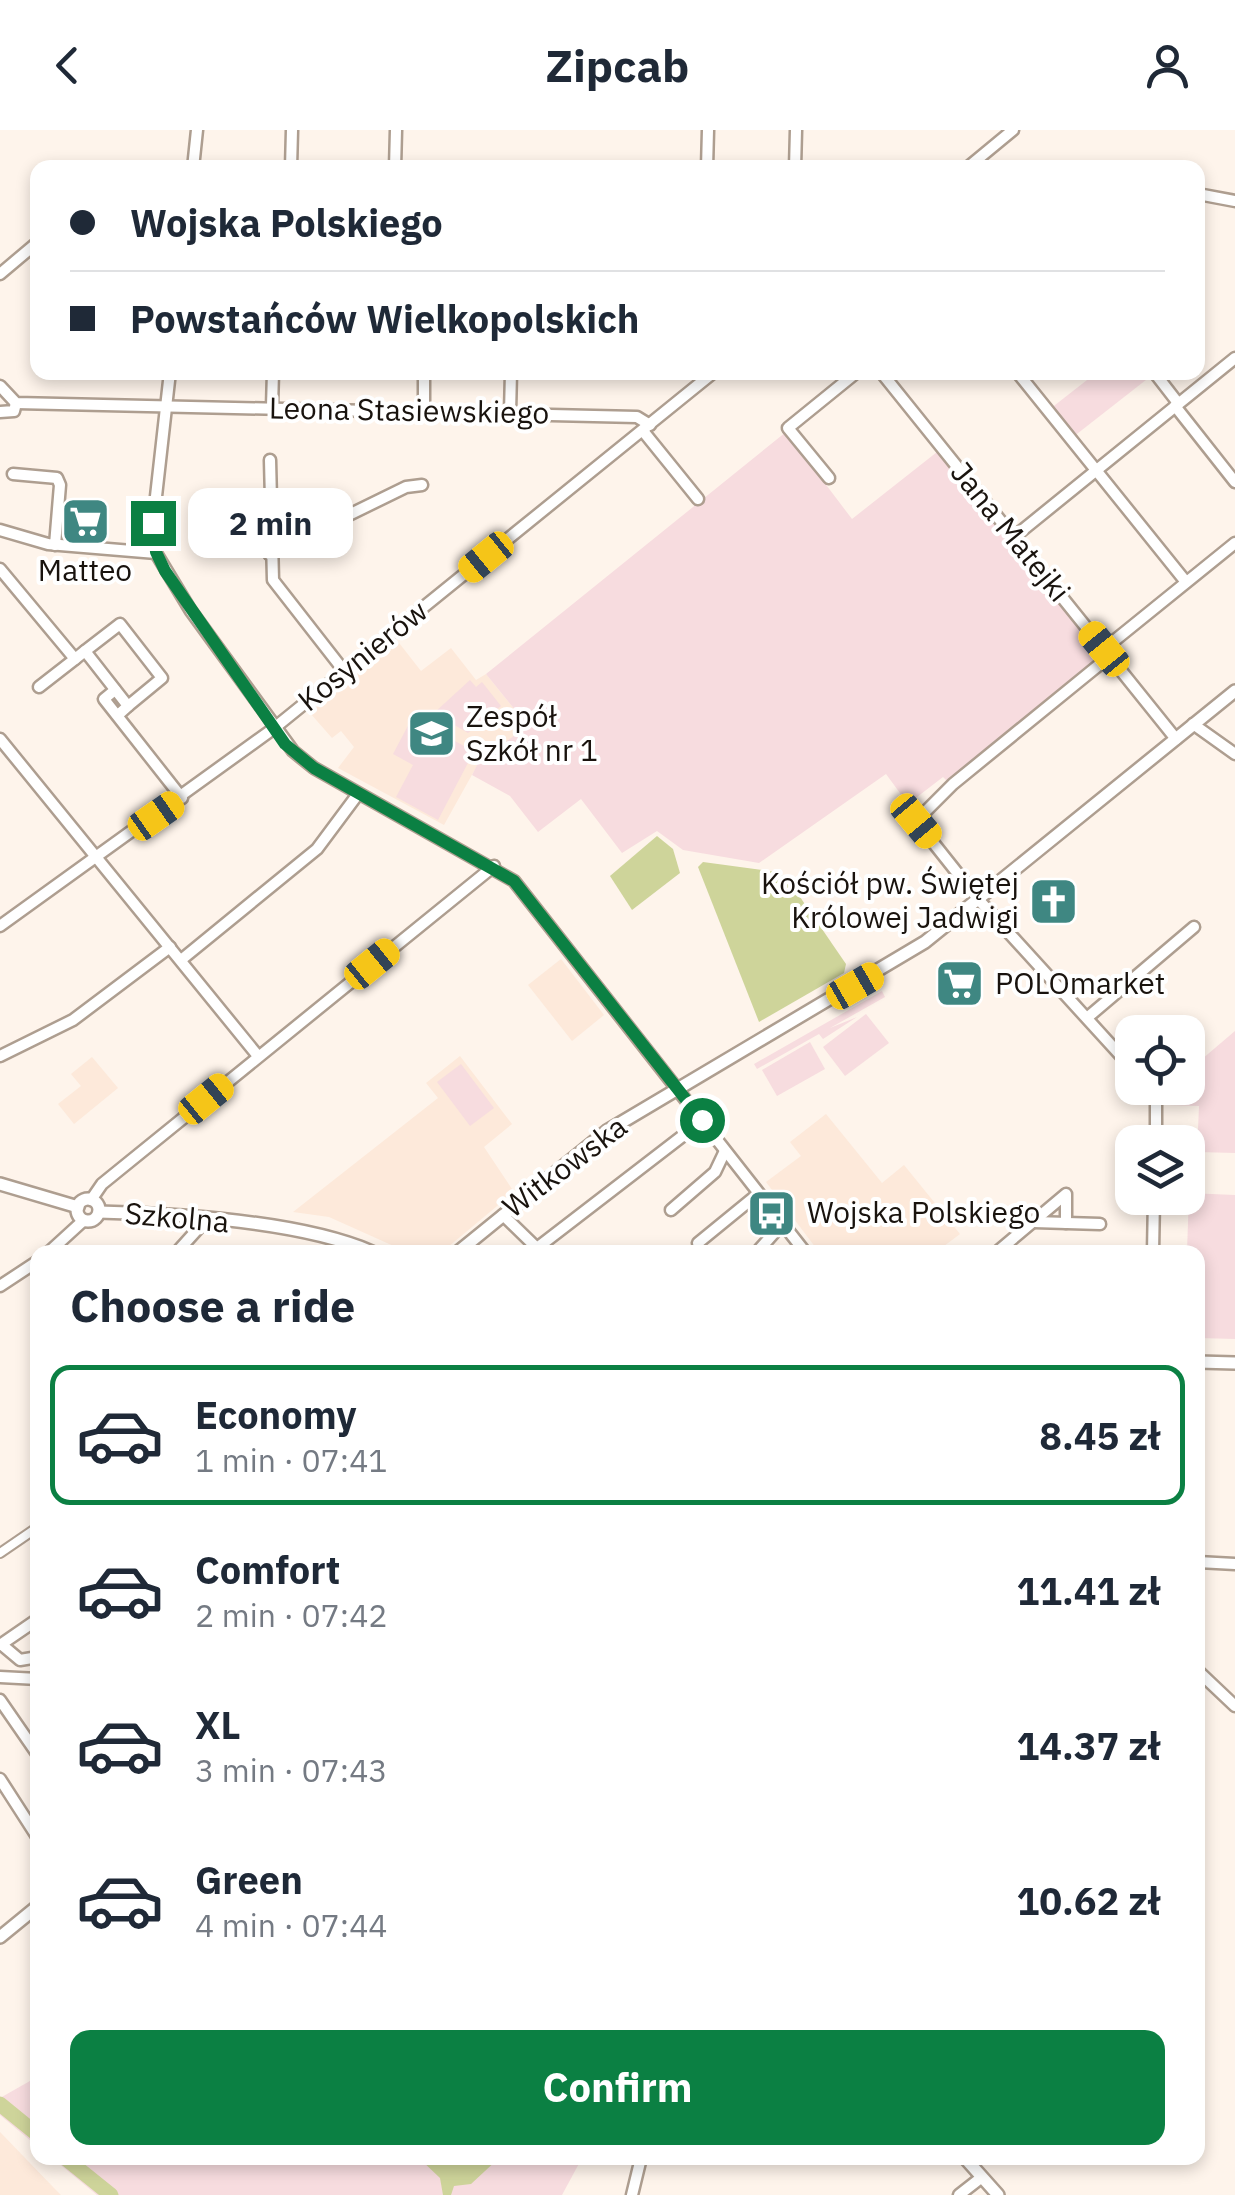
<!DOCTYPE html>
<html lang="en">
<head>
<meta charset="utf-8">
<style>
  :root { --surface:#fff; --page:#f6f6f7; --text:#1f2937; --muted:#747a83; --line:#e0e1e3; --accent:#0b8043 }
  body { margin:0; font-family:"IBM Plex Sans",sans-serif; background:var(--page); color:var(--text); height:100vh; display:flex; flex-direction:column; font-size:38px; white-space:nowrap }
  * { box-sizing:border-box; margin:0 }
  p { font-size:32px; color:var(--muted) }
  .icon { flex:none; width:55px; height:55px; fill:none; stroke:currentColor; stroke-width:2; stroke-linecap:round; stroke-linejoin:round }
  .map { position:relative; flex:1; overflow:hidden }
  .details { position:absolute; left:30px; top:1115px; width:1175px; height:920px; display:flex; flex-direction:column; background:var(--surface); border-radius:20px; box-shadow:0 5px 15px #0003 }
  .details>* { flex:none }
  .top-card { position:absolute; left:30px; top:30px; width:1175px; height:220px; border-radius:20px; box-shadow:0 5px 15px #0003; display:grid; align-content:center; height:220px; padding:0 40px; background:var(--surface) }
  .buttons { position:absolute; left:1115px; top:885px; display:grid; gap:20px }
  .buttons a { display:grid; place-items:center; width:90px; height:90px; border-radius:20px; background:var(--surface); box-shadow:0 5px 15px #0003; font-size:50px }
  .end { position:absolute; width:45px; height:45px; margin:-22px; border:12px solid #0b8043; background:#fff; box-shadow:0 0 0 5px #fff }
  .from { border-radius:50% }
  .bubble { position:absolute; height:70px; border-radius:20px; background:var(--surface); box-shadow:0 5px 15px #0003; font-size:32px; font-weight:700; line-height:70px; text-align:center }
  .car { position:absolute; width:30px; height:60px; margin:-30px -15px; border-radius:12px; box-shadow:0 0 8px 2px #0007; background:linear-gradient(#f5c518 24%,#345 0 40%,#f5c518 0 76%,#345 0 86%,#f5c518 0) }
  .top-card b { display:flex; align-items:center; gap:35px; height:95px; font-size:38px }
  .top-card b+b { border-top:2px solid var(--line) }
  .top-card i { width:25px; height:25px; background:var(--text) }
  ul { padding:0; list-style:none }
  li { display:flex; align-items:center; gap:30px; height:140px; margin:0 20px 15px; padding:0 20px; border:5px solid transparent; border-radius:20px }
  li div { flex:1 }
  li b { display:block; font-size:38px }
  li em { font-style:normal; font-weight:700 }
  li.active { border-color:var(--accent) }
  li>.icon { width:90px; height:90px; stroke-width:1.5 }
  h2 { padding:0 40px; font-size:45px; line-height:120px }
  .primary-button { display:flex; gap:20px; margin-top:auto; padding:20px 40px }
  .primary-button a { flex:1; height:115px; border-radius:20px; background:var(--accent); color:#fff; font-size:40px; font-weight:700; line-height:115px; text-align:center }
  header { display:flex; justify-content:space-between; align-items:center; height:130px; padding:0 40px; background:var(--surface); font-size:45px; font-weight:700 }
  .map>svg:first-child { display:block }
</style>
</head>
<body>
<header><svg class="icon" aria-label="back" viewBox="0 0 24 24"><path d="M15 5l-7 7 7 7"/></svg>Zipcab<svg class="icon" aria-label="person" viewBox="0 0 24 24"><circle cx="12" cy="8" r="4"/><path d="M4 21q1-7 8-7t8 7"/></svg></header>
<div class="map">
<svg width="1235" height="2065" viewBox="0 0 1235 2065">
  <rect width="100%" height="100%" fill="#fef4eb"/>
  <g fill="#fde9da">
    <polygon points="396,509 421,541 451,518 476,550 486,544 524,591 523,600 478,634 444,695 338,638 354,617 341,601 332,608 310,583"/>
    <polygon points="561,829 604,885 572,911 528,855"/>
    <polygon points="460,926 512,994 484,1017 514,1062 442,1122 407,1122 329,1087 293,1082 438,968 426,953"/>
    <polygon points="92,927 118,958 74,994 58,974 81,956 71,944"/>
    <polygon points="826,984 882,1053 904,1035 960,1104 944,1116 942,1122 819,1122 766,1052 801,1026 790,1012"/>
    <polygon points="0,2002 54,2058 61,2065 0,2065"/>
  </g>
  <g fill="#f7dcdf">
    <polygon points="1096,243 1148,243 1151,246 1073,307 1050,279"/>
    <polygon points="786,302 852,389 937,322 1101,526 947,651 943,647 908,674 886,644 759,733 683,720 657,701 622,723 581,669 538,702 510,666 472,645 478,633 523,599 524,591 486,544"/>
    <polygon points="470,550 476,557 482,552 501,576 468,603 434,583"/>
    <polygon points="412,588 468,618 475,607 480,610 438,690 396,667 413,635 393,624"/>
    <polygon points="882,861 885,867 830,898 857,887 823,909 819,904 757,939 754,934"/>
    <polygon points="866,884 889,913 845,946 823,917"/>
    <polygon points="1235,901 1235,1023 1197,1022 1199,976 1167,975 1163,962 1188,958 1188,941"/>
    <polygon points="810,912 825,939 777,966 762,940"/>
    <polygon points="461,934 494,978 470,996 437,952"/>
    <polygon points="1189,1063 1235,1065 1235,1209 1198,1208 1198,1122 1187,1122"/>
    <polygon points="37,1947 37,2016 0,1985 0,1968"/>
    <polygon points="52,2028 582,2028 562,2065 97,2065"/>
  </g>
  <g fill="#ced49a">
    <polygon points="657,706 673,719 680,743 632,780 610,746"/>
    <polygon points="703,732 776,742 787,748 846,834 844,843 759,892 698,737"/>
    <polygon points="419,2028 499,2028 471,2054 454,2056 451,2065 443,2065 440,2048"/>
  </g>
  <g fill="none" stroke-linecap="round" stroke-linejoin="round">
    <g stroke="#ced49a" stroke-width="15">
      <polyline points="0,1974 38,2005"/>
      <polyline points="65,2028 111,2065"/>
    </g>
    <defs>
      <polyline id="pedestrian" points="0,1423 38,1397"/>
      <g id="minor">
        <polyline points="193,38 197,0"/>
        <polyline points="291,38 292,0"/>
        <polyline points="395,38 396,0"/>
        <polyline points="707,38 708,0"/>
        <polyline points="795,38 796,0"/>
        <polyline points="967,38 1013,0"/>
        <polyline points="1198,64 1235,71"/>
        <polyline points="0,144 38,112"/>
        <polyline points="170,242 153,393 156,423 191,481 293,621 314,638 514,751 805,1122"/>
        <polyline points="881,242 1176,609"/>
        <polyline points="1017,242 1186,452"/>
        <polyline points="1154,242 1178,273"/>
        <polyline points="0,256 16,273 637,287 650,295"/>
        <polyline points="1175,276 1235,352"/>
        <polyline points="272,277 273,242"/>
        <polyline points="424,281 424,242"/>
        <polyline points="0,282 14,281 16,273"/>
        <polyline points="510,283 511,242"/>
        <polyline points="643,301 698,369"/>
        <polyline points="270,330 273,450 344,541"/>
        <polyline points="13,344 57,348 60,355 55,415"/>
        <polyline points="829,348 788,298 857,242"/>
        <polyline points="0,400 48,414 156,423"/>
        <polyline points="1014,407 1235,228"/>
        <polyline points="269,424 406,357 422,355"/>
        <polyline points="0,439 75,529 85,521 128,576 118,585"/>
        <polyline points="1104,519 1235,413"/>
        <polyline points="85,521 120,494 162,548 128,576"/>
        <polyline points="1110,526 953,654 916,691 978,769 1132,938"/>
        <polyline points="39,557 75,529"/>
        <polyline points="115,560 104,569 182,668"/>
        <polyline points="1193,594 1235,624"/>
        <polyline points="0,609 258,926"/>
        <polyline points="0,796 273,599 714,242"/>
        <polyline points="181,830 317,719 358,664"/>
        <polyline points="1088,887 1194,797"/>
        <polyline points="0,926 73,890 170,817"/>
        <polyline points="1149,958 1156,973 1156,1012"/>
        <polyline points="91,1070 102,1054 494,736"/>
        <polyline points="671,1080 715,1042 725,1021"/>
        <polyline points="503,1085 541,1122"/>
        <polyline points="1034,1092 1100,1094"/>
        <polyline points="698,1113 758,1064"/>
        <polyline points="537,1118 702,991"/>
        <polyline points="49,1122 84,1090"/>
        <polyline points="177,1122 205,1091"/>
        <polyline points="757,1122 782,1094"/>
        <polyline points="997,1122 1066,1064 1066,1093"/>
        <polyline points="1153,1122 1154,1068"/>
        <polyline points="0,1156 38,1131"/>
        <polyline points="1198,1432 1235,1434"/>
        <polyline points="1,1514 20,1530 38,1527"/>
        <polyline points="0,1515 38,1489"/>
        <polyline points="1198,1541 1235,1576"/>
        <polyline points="0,1547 38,1549"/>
        <polyline points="0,1570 38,1625"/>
        <polyline points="0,1649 38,1708"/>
        <polyline points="632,2065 641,2028"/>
        <polyline points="959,2065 982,2047"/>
      </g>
      <g id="tertiary">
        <polyline points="0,1054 78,1077"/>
        <circle cx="88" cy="1080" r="11"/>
        <path d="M99 1082C178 1084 300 1091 372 1122"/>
        <polyline points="458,1122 607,1001 925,812 1235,561"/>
        <polyline points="1198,1232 1235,1233"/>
        <polyline points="0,1807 38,1776"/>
        <polyline points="965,2028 998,2065"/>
      </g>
    </defs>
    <use href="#pedestrian" stroke="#ae9e90" stroke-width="12"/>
    <use href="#minor" stroke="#ae9e90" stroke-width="15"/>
    <use href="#tertiary" stroke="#ae9e90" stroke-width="16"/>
    <use href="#pedestrian" stroke="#fff" stroke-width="8"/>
    <use href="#minor" stroke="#fff" stroke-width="10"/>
    <use href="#tertiary" stroke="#fff" stroke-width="11"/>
  </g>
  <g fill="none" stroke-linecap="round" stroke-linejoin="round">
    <polyline stroke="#0b8043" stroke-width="12" points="153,393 156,422 165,441 285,614 314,638 514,751 702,990"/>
  </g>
  <defs>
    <symbol id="supermarket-square" viewBox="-11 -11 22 22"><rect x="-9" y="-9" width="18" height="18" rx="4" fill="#3f8782" stroke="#fff"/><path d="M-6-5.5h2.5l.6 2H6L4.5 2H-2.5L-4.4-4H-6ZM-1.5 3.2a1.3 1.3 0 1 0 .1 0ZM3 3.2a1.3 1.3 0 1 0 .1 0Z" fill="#fff"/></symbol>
    <symbol id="school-square" viewBox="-11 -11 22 22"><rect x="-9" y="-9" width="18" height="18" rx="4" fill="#3f8782" stroke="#fff"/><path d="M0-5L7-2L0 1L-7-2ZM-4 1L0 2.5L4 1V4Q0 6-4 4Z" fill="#fff"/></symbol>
    <symbol id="church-square" viewBox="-11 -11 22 22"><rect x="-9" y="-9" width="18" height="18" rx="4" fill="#3f8782" stroke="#fff"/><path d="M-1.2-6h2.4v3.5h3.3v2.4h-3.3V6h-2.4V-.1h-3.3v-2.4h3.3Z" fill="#fff"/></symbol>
    <symbol id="bus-square" viewBox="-11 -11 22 22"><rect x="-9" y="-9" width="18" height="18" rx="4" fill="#3f8782" stroke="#fff"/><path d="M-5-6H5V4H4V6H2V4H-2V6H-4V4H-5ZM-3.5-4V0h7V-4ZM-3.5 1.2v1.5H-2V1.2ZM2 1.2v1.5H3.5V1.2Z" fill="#fff"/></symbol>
  </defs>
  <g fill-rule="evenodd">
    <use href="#supermarket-square" x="58" y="364" width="55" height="55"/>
    <use href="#school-square" x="404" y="576" width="55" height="55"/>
    <use href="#church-square" x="1026" y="744" width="55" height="55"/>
    <use href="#supermarket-square" x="932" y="826" width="55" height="55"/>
    <use href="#bus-square" x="744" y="1056" width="55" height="55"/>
  </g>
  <g text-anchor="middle" stroke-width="8" stroke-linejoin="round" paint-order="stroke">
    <g font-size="30" fill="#19130e" stroke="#fff">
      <text transform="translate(409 281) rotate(1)" y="10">Leona Stasiewskiego</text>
      <text transform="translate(1010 402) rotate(51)" y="10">Jana Matejki</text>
      <text transform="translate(363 526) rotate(-39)" y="10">Kosynierów</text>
      <text transform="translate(565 1037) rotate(-37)" y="10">Witkowska</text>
      <text transform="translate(177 1088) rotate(5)" y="10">Szkolna</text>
    </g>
    <g font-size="30" fill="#19130e" stroke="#fff" text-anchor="start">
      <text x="85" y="451" text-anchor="middle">Matteo</text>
      <text x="466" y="597">Zespół<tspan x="466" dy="34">Szkół nr 1</tspan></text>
      <text x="1019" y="764" text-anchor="end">Kościół pw. Świętej<tspan x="1019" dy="34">Królowej Jadwigi</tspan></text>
      <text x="995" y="864">POLOmarket</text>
      <text x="807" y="1093">Wojska Polskiego</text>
    </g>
  </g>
</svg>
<div class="buttons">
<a><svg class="icon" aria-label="locate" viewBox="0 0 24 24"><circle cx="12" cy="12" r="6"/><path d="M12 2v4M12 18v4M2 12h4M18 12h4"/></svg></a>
<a><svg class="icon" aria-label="layers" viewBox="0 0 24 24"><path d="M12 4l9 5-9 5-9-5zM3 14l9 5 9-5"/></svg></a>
</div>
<i class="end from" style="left:702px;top:990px"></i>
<i class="end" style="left:153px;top:393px"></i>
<div class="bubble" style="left:188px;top:358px;width:165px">2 min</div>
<i class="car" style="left:486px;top:427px;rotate:231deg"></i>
<i class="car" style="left:1104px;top:519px;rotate:321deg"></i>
<i class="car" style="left:156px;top:686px;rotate:55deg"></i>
<i class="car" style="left:916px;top:691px;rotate:140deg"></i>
<i class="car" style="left:372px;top:834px;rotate:51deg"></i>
<i class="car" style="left:855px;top:856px;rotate:60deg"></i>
<i class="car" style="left:206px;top:969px;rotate:51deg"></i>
<div class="top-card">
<b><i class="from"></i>Wojska Polskiego</b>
<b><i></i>Powstańców Wielkopolskich</b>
</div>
<section class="details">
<h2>Choose a ride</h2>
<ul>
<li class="active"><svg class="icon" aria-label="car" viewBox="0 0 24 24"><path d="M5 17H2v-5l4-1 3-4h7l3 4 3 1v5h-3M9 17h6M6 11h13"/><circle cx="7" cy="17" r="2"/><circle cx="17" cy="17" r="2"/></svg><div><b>Economy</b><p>1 min · 07:41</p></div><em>8.45 zł</em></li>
<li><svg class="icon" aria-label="car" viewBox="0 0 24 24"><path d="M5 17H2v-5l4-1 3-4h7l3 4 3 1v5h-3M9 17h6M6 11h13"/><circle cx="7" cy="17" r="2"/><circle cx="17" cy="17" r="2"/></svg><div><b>Comfort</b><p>2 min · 07:42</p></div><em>11.41 zł</em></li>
<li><svg class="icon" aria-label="car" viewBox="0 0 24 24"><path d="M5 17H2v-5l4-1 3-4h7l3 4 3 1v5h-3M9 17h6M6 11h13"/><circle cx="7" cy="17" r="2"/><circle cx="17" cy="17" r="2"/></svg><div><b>XL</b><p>3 min · 07:43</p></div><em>14.37 zł</em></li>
<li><svg class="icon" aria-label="car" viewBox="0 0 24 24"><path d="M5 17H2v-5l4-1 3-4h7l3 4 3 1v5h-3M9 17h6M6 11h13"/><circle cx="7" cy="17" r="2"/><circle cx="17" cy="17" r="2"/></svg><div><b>Green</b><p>4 min · 07:44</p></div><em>10.62 zł</em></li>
</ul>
<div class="primary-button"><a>Confirm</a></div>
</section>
</div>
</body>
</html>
